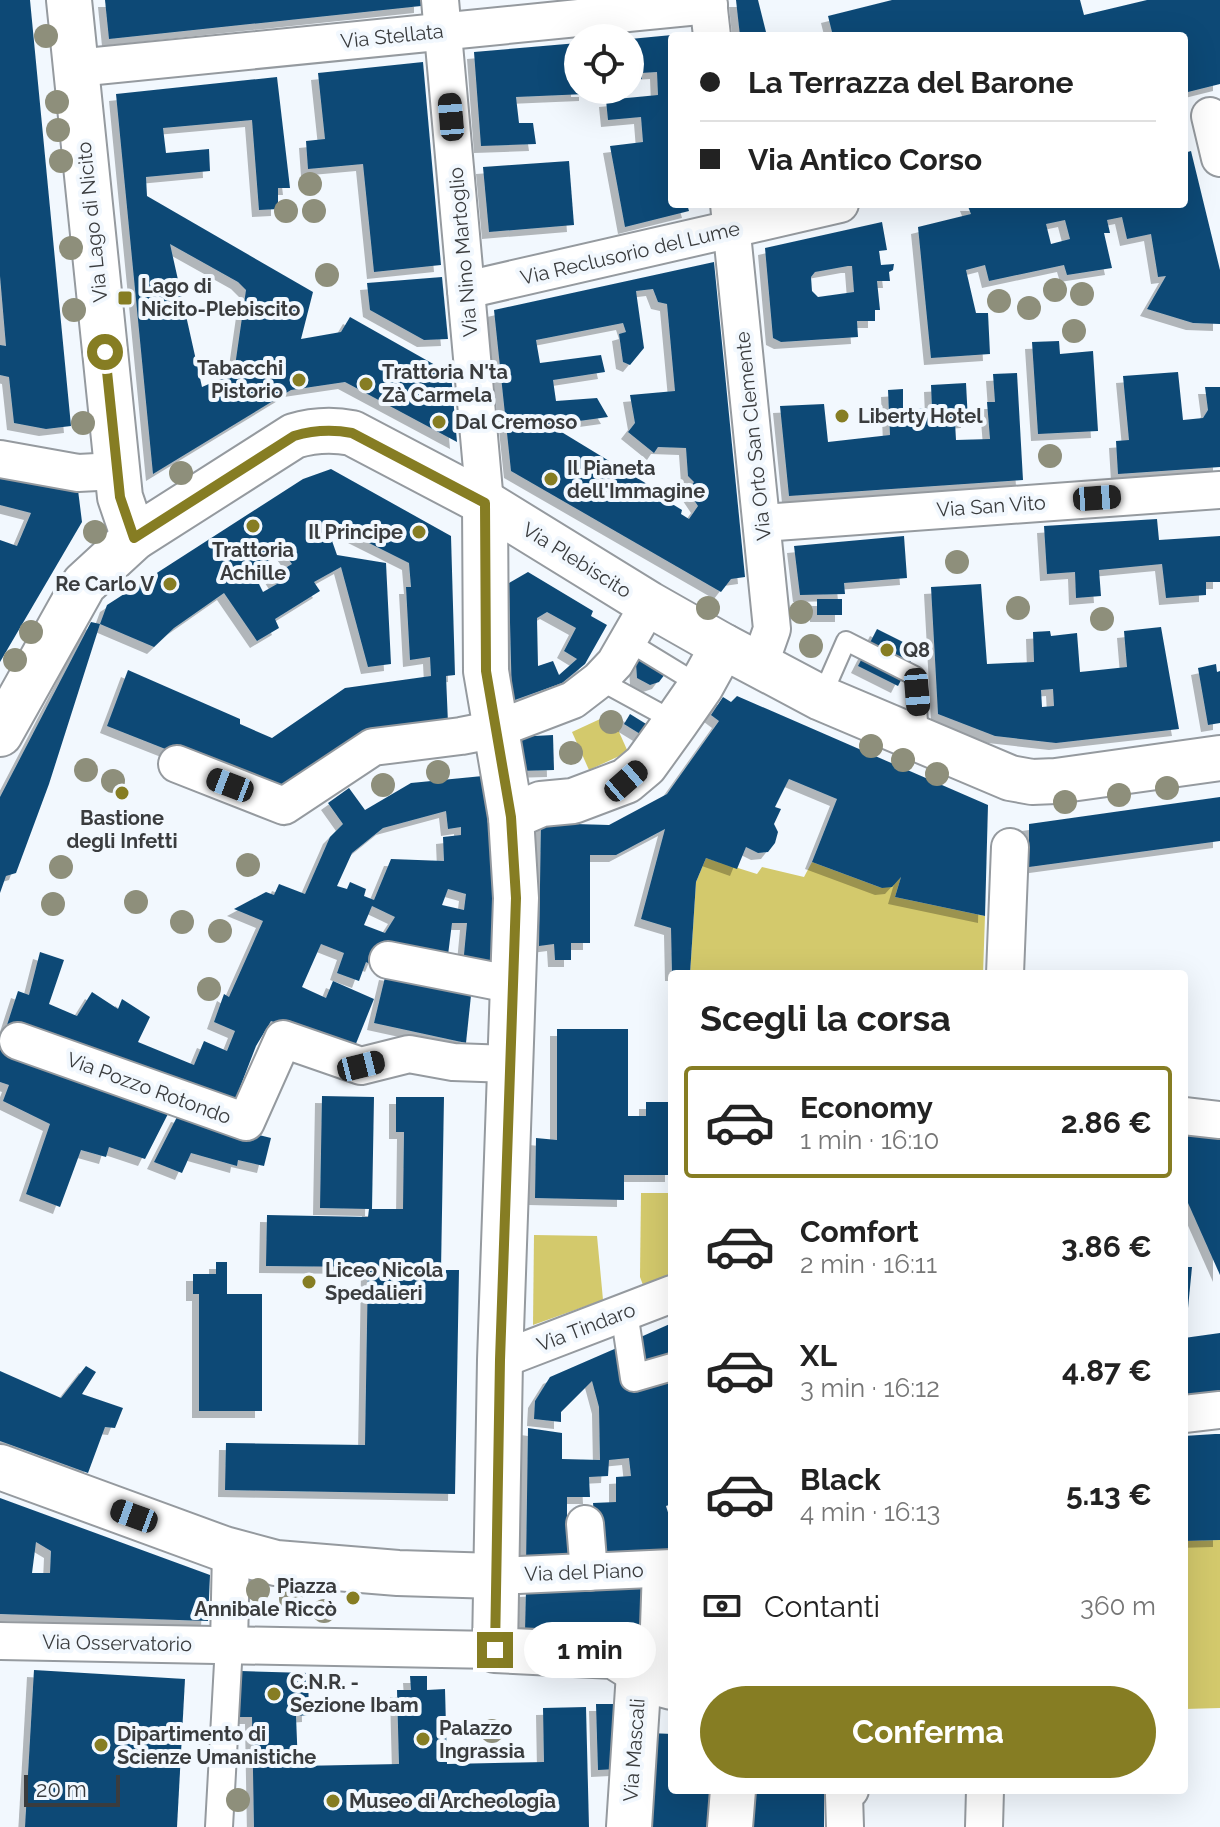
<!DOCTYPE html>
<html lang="it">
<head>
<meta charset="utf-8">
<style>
  :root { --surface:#fff; --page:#f6f6f6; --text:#222; --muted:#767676; --line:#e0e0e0; --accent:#867d23 }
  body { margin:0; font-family:Raleway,sans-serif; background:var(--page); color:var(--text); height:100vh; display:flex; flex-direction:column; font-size:30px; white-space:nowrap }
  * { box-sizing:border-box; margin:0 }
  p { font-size:26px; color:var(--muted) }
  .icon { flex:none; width:44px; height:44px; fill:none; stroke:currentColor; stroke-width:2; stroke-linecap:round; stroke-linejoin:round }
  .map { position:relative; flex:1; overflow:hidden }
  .panel { position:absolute; left:668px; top:970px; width:520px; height:824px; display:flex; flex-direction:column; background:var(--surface); border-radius:8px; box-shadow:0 8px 32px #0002 }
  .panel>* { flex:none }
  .guide { position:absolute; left:668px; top:32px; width:520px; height:176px; border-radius:8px; box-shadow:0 8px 32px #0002; display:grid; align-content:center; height:176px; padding:0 32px; background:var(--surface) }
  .tools { position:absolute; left:564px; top:24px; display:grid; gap:16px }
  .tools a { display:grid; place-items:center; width:80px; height:80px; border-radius:50%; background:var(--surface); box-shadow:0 8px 32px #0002; font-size:40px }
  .scale { position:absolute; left:24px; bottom:20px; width:96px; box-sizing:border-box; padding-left:8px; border:4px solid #3a3c3e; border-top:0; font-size:22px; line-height:28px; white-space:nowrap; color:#3a3c3e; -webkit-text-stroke:6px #f2f8fe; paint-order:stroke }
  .end { position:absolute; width:36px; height:36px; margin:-18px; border:10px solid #867d23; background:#fff; box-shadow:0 0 0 4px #fff }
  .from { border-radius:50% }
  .bubble { position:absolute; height:56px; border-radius:28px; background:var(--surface); box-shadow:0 8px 32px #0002; font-size:26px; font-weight:700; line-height:56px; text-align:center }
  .car { position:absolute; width:24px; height:48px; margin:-24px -12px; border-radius:10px; box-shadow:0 0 6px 2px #0007; background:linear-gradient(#222 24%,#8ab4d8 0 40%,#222 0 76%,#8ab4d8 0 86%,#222 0) }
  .guide b { display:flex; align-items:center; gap:28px; height:76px; font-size:30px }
  .guide b+b { border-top:2px solid var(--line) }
  .guide i { width:20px; height:20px; background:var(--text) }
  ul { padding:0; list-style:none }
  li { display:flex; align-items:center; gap:24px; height:112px; margin:0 16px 12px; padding:0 16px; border:4px solid transparent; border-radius:8px }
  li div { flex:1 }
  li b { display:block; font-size:30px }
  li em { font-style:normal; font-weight:700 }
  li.on { border-color:var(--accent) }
  li>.icon { width:72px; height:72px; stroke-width:1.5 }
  h2 { padding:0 32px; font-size:36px; line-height:96px }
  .pay { display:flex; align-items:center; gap:20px; height:88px; padding:0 32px; font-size:30px }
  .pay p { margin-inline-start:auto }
  .action { display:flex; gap:16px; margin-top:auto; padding:16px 32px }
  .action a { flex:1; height:92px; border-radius:48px; background:var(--accent); color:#fff; font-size:32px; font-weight:700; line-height:92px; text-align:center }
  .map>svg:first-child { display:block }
</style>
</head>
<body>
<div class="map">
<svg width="1220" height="1827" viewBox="0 0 1220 1827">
  <defs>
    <filter id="shadow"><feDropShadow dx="-7" dy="7" stdDeviation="0" flood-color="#0004"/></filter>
  </defs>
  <rect width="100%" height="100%" fill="#f2f8fe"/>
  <g fill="#d3c96c">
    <polygon points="611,714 628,752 589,770 572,732"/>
    <polygon points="706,858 757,874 762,867 804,877 812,862 882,888 901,877 895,897 985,916 983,974 690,974 696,882"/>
    <polygon points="641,1193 672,1193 672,1275 643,1285 640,1277"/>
    <polygon points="534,1235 597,1236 603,1300 533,1325"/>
    <polygon points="1220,1540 1220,1708 1184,1709 1184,1541"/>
  </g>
  <g fill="#0f4a76" fill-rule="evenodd" filter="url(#shadow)">
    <polygon points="0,0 30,0 71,426 46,429 14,423 9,377 0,375 0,345 6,346 0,276"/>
    <polygon points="105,0 421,0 421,6 109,39"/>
    <polygon points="736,0 758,0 767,36 740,36"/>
    <polygon points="892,0 1080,0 1084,15 1147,0 1220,0 1220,84 1184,93 1184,36 833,36 828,16"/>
    <polygon points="672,35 672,204 687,204 689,211 625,227 610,146 643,142 641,117 608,120 606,100 658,95 657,72 641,73 642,79 630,80 630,39"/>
    <polygon points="578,43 578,90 586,90 586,94 516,97 519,123 533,123 536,144 481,146 474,52"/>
    <polygon points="423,62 441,265 374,272 363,164 308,169 306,141 325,139 318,73"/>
    <path d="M277 77 290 188H278V209L259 210 252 120 163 128 166 153 209 149 210 171 146 177 147 196 313 292 301 339 341 332 350 317 451 374 457 442 345 382 291 390 153 474 116 94ZM170 244 238 282 246 290 234 373 202 387Z"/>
    <path d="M1191 151 1220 270V324L1193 323 1147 309 1166 276 1158 277 1151 234 1127 239 1122 217 1107 220 1110 233H1104L1112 268 1067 275 1064 265 989 281 985 265 966 270 976 313H988L990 354 931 358 918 227 971 214 967 204H1184V153ZM1065 220 1070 239 1051 244 1046 224Z"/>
    <polygon points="569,161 574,225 489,232 483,167"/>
    <path d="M882 222 887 250 879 251 881 265 894 264 893 270 889 272 890 281H877L880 310H875V321H857L858 337 781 342 773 338 765 248ZM848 266H852L854 292 818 297 812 291 811 277 815 272Z"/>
    <path d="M714 262 745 577 731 579 721 592 511 471 494 310ZM653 289 658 302 667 304 675 391 630 395 635 423 628 432 654 453 658 447 686 448 688 476 694 482 688 491 698 506 689 519 681 514 682 510 669 502 670 498 550 425 608 417 597 398 556 401 553 380 605 372 601 355 540 363 536 340 623 323 626 332 619 334 623 362 630 365 644 348 636 291Z"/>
    <polygon points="442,277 448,339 424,340 370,310 367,283"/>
    <polygon points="1059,341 1060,354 1093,351 1098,431 1038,434 1032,342"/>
    <polygon points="1178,372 1183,420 1203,418 1208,410 1205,387 1220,387 1220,467 1118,474 1116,441 1129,440 1123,376"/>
    <polygon points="1017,373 1023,480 789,496 780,406 824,404 828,442 890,435 888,390 903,389 903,410 932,408 931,385 966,383 968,421 955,422 956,440 990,439 987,402 995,402 993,374"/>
    <path d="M331 469 451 536 455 675 446 676 448 723 277 793 107 726 128 670 240 719V724L272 738 345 688 431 676 430 657 410 660 406 587H411L409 563 325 521 337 555 386 563 391 664 368 667 341 567 314 582 320 591 275 619 279 628 257 641 224 593 174 628 154 647 100 624 107 605 303 479ZM282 550 292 564 272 576 277 584 263 592 253 572Z"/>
    <polygon points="0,476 78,490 82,522 0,662 0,540 17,546 31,513 0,505"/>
    <polygon points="1157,519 1159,540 1220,536 1220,582 1206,582 1206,595 1166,598 1162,564 1099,570 1101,596 1076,598 1075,572 1047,574 1044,526"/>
    <polygon points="904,536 907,578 844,583 845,594 800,595 794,546"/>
    <path d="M528 572 593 611 591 616 607 625 585 664 562 683 512 701 509 583ZM547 612 576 628 564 651 577 659 559 675 553 661 538 666 537 618Z"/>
    <path d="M981 584 987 664 1034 662 1033 632 1050 631 1051 636 1077 633 1080 672 1127 667 1124 631 1161 627 1179 729 1056 743 995 736 938 714 931 587ZM1053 689 1054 706 1042 707 1041 690Z"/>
    <rect x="817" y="599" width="25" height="16"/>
    <polygon points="91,622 100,624 49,784 16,873 6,876 0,893 0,797"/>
    <polygon points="877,629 917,649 898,686 858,666"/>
    <polygon points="643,656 665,674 659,682 650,685 637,678 636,663"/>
    <polygon points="1216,664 1217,672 1220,671 1220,723 1208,725 1198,668"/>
    <polygon points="737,696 988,805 985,916 895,897 901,877 892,887 882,888 812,862 837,799 789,779 775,807 781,809 774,824 778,832 775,843 768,852 758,853 746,847 737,869 706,858 696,882 690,974 672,974 671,928 641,919 665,829 616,855 590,855 590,943 571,943 571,960 555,960 554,944 539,946 541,823 609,825 667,794 719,721 711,715 723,697 731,702"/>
    <polygon points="630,714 651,727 645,737 624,724"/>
    <polygon points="553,735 554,770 517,771 516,737"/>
    <path d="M493 775 498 962 463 965 467 923H452L447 963 381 943 372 965 366 962 359 981 337 973 344 953 321 944 302 987 326 998 333 981 374 999 353 1051 319 1036 271 1021 256 1046 232 1108 7 1025 18 991 29 995 40 952 64 960 49 1004 77 1016 92 992 118 1009 122 999 150 1017 138 1042 194 1065 204 1041 227 1051 235 1031 214 1022 224 994 229 997 263 921 234 909 266 892 274 895 279 884 305 894 330 837 343 824 328 803 349 788 365 810 411 783ZM446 811 448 829 461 827V835L443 837 444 861 391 859 374 900 364 896 366 889 350 882 347 889 337 886 352 853 383 828ZM448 889 466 894 464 910 442 905ZM372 906 395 917 385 933 364 925Z"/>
    <polygon points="1220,797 1220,841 1029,867 1029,824"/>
    <polygon points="386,973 472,986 466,1043 374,1023"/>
    <polygon points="557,1029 628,1029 628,1116 646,1116 646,1102 672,1102 672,1175 624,1175 624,1200 535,1198 536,1138 557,1140"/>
    <polygon points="0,1047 170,1110 145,1159 109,1147 106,1157 81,1150 60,1207 26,1194 50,1124 3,1101 9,1085 0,1082"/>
    <polygon points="322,1096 374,1097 372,1209 403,1209 404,1132 396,1132 396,1097 444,1097 441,1270 459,1270 455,1494 225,1490 226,1443 365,1445 368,1267 266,1266 267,1215 368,1217 369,1209 320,1208"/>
    <polygon points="178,1115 271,1138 264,1166 238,1160 237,1166 191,1153 182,1173 154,1162"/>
    <polygon points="1184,1128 1220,1131 1220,1275 1184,1194"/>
    <polygon points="216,1262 227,1262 227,1294 262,1294 262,1411 199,1411 199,1294 193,1294 193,1274 216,1274"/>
    <polygon points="1184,1267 1192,1267 1188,1308 1184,1307"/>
    <polygon points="672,1323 672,1356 639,1365 634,1340"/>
    <polygon points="1220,1333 1220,1392 1184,1397 1184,1338"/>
    <polygon points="619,1347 624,1386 672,1372 672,1504 666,1506 672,1525 672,1559 599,1562 593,1503 616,1502 616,1477 631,1476 629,1458 609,1460 608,1476 589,1477 590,1497 567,1497 567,1544 578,1544 578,1564 526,1566 528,1428 562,1433 562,1459 600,1460 599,1407 592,1381 561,1412 561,1422 534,1419 535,1401 550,1377"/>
    <polygon points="86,1366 96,1372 82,1394 123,1408 115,1428 105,1427 88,1473 0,1441 0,1371 61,1398"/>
    <polygon points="1215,1434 1220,1434 1220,1540 1184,1541 1184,1436"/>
    <path d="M0 1498 210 1575 208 1621 0 1614ZM36 1542 51 1551 50 1573H32Z"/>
    <polygon points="645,1583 645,1634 525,1631 526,1590"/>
    <polygon points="34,1670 185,1679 177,1827 25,1827"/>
    <polygon points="241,1671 308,1673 309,1715 296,1716 298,1766 399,1764 397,1690 411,1690 410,1676 427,1676 427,1690 445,1689 447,1764 544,1762 543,1708 586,1707 589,1827 254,1827 252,1717 239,1717"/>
    <polygon points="596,1704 621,1704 617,1769 598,1770"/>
    <polygon points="650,1733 672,1734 672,1790 716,1790 713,1827 648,1827"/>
    <polygon points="745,1790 824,1790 824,1827 742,1827"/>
  </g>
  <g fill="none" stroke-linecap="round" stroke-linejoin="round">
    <defs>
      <g id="service">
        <polyline points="629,642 701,686"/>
        <polyline points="599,680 676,722"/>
        <polyline points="821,698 846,641 915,676 919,738"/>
      </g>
      <g id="pedestrian">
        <polyline points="624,1312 634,1378 672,1367"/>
        <polyline points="219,1827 229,1645"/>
      </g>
      <g id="minor">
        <polyline points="440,0 485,503"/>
        <polyline points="708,0 712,36"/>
        <polyline points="76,68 709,5"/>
        <polyline points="1210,116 1220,158"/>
        <polyline points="729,204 772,629 759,666"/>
        <polyline points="466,290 840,204"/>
        <polyline points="0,459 78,473 117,471"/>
        <polyline points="762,523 1220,490"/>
        <polyline points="177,764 284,806 373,747 461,736 497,729 573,700 599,680 615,663 649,604"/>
        <polyline points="388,960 514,985"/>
        <polyline points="1005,974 1010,847"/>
        <polyline points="18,1041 246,1122 283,1039 361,1066 409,1054 453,1062 510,1064"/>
        <polyline points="1184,1116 1220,1120"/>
        <polyline points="500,1360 672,1294"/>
        <polyline points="1184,1414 1220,1410"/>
        <polyline points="585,1524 589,1572"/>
        <polyline points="496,1576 672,1568"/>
        <polyline points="0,1641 495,1650"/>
        <polyline points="229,1645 231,1551"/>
        <polyline points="657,1683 661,1569"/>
        <polyline points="845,1827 844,1795 850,1790"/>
        <polyline points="984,1827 985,1790"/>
      </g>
      <g id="tertiary">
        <polyline points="485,503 486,671 511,817 516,898 500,1360 495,1650 614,1656 657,1683 672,1687"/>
        <polyline points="511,817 541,804 573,801 626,781 645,765 676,722 701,686 723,646"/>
        <polyline points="0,1467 224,1549 276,1563 398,1573 496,1576"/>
        <polyline points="629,1827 639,1673"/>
        <polyline points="730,1827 733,1790"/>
      </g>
      <g id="secondary">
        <polyline points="69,0 120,497 134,538"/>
        <path d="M0 734 84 584 134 538 294 436C314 430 331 429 352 433L485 503 649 604 723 646 821 698 1010 778 1032 782 1056 781 1220 758"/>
      </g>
    </defs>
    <use href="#service" stroke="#959a9f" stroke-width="22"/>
    <use href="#pedestrian" stroke="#959a9f" stroke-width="30"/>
    <use href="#minor" stroke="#959a9f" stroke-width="40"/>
    <use href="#tertiary" stroke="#959a9f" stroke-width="48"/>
    <use href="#secondary" stroke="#959a9f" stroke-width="48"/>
    <use href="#service" stroke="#fff" stroke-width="18"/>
    <use href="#pedestrian" stroke="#fff" stroke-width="26"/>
    <use href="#minor" stroke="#fff" stroke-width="36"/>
    <use href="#tertiary" stroke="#fff" stroke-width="44"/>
    <use href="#secondary" stroke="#fff" stroke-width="44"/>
  </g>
  <g fill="#8e8f7b">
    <circle cx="46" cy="36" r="12"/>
    <circle cx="57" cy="102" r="12"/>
    <circle cx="58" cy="130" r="12"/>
    <circle cx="61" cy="161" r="12"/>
    <circle cx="310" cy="184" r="12"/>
    <circle cx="286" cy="211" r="12"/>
    <circle cx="314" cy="211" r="12"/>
    <circle cx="71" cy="248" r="12"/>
    <circle cx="327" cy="275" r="12"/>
    <circle cx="1055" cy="290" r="12"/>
    <circle cx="1082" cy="294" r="12"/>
    <circle cx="999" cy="301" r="12"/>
    <circle cx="1029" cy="308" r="12"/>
    <circle cx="74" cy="310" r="12"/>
    <circle cx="1074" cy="331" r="12"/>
    <circle cx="83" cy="423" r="12"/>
    <circle cx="1050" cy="456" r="12"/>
    <circle cx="181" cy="473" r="12"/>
    <circle cx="95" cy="532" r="12"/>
    <circle cx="957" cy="562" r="12"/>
    <circle cx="708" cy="608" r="12"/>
    <circle cx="1018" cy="608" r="12"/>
    <circle cx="801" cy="612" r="12"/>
    <circle cx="1102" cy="619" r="12"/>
    <circle cx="31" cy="632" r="12"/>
    <circle cx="811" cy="646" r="12"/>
    <circle cx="15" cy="660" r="12"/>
    <circle cx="611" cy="722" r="12"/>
    <circle cx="871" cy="746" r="12"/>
    <circle cx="571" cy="753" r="12"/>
    <circle cx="903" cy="760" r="12"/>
    <circle cx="86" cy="770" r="12"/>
    <circle cx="438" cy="772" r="12"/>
    <circle cx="937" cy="774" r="12"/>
    <circle cx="113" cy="781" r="12"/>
    <circle cx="383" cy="785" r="12"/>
    <circle cx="1167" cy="788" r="12"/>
    <circle cx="1119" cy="795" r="12"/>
    <circle cx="1065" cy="802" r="12"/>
    <circle cx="248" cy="865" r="12"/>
    <circle cx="61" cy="867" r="12"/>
    <circle cx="136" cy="902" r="12"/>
    <circle cx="53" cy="904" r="12"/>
    <circle cx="182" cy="922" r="12"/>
    <circle cx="220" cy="931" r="12"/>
    <circle cx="209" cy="989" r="12"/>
    <circle cx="258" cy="1590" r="12"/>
    <circle cx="291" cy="1599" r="12"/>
    <circle cx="324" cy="1611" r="12"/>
    <circle cx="492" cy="1731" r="12"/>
    <circle cx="238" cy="1800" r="12"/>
  </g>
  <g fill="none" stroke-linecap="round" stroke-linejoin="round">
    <path stroke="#867d23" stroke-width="10" d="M105 352 120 497 134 538 294 436C314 430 331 429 352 433L485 503 486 671 511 817 516 898 500 1360 495 1650"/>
  </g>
  <g fill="#867d23" stroke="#f2f8fe" stroke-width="3">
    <rect x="117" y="290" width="16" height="16" rx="4"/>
    <circle cx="299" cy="380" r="8"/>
    <circle cx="366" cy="384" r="8"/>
    <circle cx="842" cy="416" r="8"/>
    <circle cx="439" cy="422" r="8"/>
    <circle cx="551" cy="479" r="8"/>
    <circle cx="253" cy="526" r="8"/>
    <circle cx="419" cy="532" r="8"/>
    <circle cx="170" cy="584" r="8"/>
    <circle cx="887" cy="650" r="8"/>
    <circle cx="122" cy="793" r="8"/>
    <circle cx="309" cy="1282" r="8"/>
    <circle cx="353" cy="1598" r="8"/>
    <circle cx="274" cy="1694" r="8"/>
    <circle cx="423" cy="1739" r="8"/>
    <circle cx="101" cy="1745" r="8"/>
    <circle cx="333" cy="1801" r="8"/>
  </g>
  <g text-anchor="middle" stroke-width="8" stroke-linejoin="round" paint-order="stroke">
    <g font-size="20" fill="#3a3c3e" stroke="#f2f8fe">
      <text transform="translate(392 36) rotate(-6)" y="7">Via Stellata</text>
      <text transform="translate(92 222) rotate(-96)" y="7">Via Lago di Nicito</text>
      <text transform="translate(463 252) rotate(-95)" y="7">Via Nino Martoglio</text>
      <text transform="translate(630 253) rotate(-13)" y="7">Via Reclusorio del Lume</text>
      <text transform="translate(753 436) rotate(-96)" y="7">Via Orto San Clemente</text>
      <text transform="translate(991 506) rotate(-4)" y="7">Via San Vito</text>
      <text transform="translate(577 560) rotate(32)" y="7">Via Plebiscito</text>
      <text transform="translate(149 1088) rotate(20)" y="7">Via Pozzo Rotondo</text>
      <text transform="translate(586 1327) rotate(-21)" y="7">Via Tindaro</text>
      <text transform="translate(584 1572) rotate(-2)" y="7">Via del Piano</text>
      <text transform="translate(117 1643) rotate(1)" y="7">Via Osservatorio</text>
      <text transform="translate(634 1750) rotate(-86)" y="7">Via Mascali</text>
    </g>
    <g font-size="20" font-weight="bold" fill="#3a3c3e" stroke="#f2f8fe" text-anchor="start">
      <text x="141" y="293">Lago di<tspan x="141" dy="23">Nicito-Plebiscito</tspan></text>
      <text x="283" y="375" text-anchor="end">Tabacchi<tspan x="283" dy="23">Pistorio</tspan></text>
      <text x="382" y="379">Trattoria N'ta<tspan x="382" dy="23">Zà Carmela</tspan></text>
      <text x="858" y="423">Liberty Hotel</text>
      <text x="455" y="429">Dal Cremoso</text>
      <text x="567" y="475">Il Pianeta<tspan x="567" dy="23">dell'Immagine</tspan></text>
      <text x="403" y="539" text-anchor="end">Il Principe</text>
      <text x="253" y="557" text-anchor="middle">Trattoria<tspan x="253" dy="23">Achille</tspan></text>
      <text x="154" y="591" text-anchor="end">Re Carlo V</text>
      <text x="903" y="657">Q8</text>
      <text x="122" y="825" text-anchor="middle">Bastione<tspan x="122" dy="23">degli Infetti</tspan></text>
      <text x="325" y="1277">Liceo Nicola<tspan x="325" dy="23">Spedalieri</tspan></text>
      <text x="337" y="1593" text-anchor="end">Piazza<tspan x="337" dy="23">Annibale Riccò</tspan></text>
      <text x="290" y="1689">C.N.R. -<tspan x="290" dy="23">Sezione Ibam</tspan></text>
      <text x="439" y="1735">Palazzo<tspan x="439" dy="23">Ingrassia</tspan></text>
      <text x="117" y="1741">Dipartimento di<tspan x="117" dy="23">Scienze Umanistiche</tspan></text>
      <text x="349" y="1808">Museo di Archeologia</text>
    </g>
  </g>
</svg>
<div class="tools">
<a><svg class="icon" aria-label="locate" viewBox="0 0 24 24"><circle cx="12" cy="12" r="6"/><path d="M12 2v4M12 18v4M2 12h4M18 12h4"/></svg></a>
</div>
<div class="scale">20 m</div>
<i class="end from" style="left:105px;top:352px"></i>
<i class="end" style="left:495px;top:1650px"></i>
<div class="bubble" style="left:524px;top:1622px;width:132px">1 min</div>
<i class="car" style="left:451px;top:117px;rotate:355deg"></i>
<i class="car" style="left:1097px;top:498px;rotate:86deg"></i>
<i class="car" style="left:917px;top:692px;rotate:175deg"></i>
<i class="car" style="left:626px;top:781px;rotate:49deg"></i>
<i class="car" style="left:230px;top:785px;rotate:291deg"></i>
<i class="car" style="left:361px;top:1066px;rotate:76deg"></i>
<i class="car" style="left:134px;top:1516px;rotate:290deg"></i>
<div class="guide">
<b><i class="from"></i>La Terrazza del Barone</b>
<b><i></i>Via Antico Corso</b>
</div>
<section class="panel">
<h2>Scegli la corsa</h2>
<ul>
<li class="on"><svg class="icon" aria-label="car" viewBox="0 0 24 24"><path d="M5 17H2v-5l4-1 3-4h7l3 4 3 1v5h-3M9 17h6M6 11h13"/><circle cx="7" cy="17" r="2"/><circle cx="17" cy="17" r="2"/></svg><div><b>Economy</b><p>1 min · 16:10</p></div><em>2.86 €</em></li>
<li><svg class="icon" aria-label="car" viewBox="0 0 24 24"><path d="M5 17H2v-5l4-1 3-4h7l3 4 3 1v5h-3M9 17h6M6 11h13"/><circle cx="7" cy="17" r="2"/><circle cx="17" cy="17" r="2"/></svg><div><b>Comfort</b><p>2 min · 16:11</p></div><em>3.86 €</em></li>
<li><svg class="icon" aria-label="car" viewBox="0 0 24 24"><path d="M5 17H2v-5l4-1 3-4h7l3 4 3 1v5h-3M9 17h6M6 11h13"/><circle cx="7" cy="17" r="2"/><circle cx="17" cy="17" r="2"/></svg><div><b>XL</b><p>3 min · 16:12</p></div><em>4.87 €</em></li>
<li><svg class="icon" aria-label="car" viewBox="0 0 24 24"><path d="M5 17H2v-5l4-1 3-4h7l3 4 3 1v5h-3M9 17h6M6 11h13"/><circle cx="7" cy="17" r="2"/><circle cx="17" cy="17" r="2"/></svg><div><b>Black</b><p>4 min · 16:13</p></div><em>5.13 €</em></li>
</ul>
<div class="pay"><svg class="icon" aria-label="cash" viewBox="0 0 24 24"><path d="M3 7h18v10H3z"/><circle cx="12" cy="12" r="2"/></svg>Contanti<p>360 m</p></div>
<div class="action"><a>Conferma</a></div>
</section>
</div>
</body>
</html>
